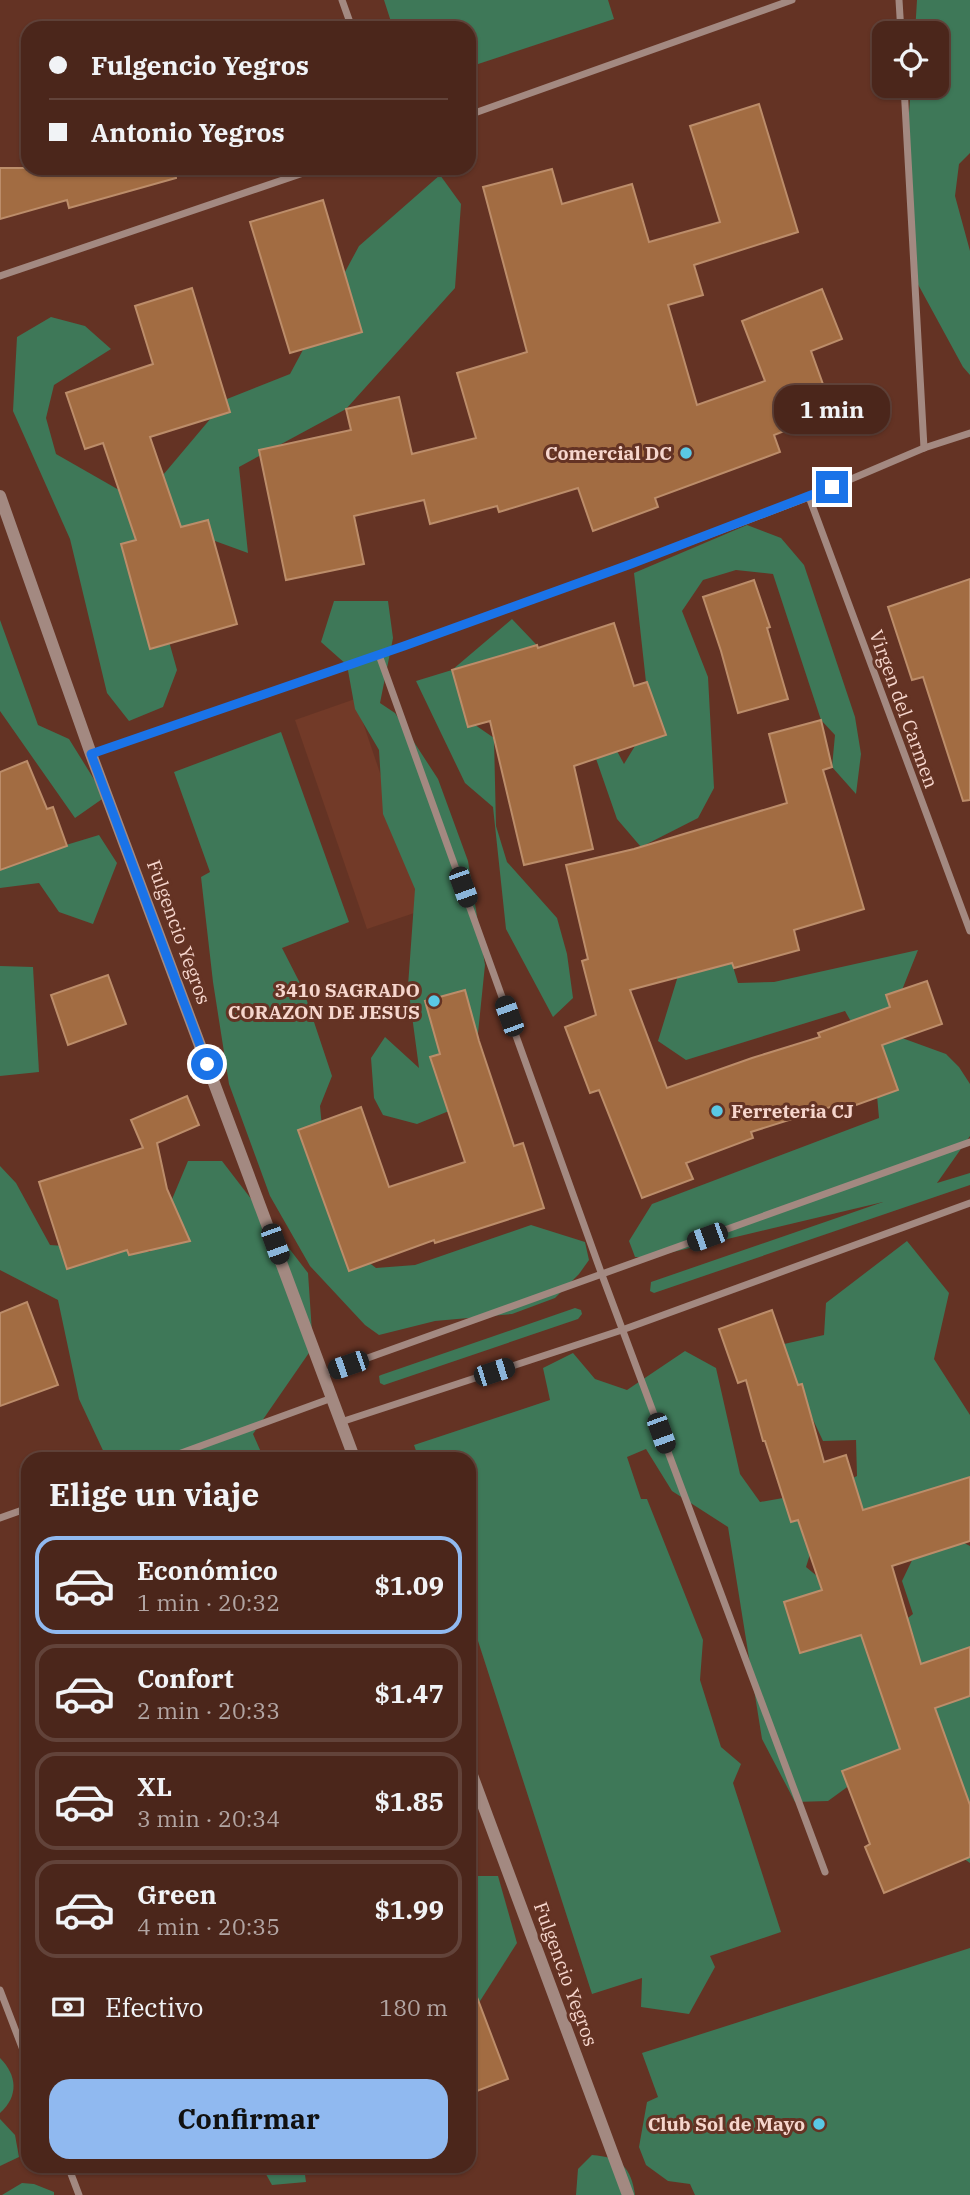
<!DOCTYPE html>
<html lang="es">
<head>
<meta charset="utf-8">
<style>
  :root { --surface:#4b261b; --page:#553228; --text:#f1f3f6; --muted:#b2a5a3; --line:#62433a; --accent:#90b9f0 }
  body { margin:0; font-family:"IBM Plex Serif",serif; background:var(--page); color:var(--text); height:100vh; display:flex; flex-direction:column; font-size:26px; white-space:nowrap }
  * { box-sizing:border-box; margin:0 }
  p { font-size:23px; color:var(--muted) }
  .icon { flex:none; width:38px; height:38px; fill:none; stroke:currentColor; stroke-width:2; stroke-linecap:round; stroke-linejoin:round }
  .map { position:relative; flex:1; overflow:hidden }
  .details { position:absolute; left:21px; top:1452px; width:455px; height:721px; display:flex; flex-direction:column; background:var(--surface); border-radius:21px; box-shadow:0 2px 5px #0004,0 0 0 2px var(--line) }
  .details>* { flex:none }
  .hud { position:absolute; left:21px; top:21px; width:455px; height:154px; border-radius:21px; box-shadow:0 2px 5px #0004,0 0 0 2px var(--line); display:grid; align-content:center; height:154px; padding:0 28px; background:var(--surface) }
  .controls { position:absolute; left:872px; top:21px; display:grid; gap:14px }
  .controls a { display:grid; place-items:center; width:77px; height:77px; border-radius:14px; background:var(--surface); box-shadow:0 2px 5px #0004,0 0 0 2px var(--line); font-size:35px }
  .end { position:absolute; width:32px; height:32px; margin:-16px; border:9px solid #1a73e8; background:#fff; box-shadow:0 0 0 4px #fff }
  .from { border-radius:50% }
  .bubble { position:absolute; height:49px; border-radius:21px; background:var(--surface); box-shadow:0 2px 5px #0004,0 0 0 2px var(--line); font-size:23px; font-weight:700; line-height:49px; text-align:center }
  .car { position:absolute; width:21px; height:42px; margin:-21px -10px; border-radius:9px; box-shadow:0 0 5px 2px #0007; background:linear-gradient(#222 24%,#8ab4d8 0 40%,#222 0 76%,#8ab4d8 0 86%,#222 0) }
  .hud b { display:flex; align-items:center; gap:24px; height:66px; font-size:26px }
  .hud b+b { border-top:2px solid var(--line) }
  .hud i { width:18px; height:18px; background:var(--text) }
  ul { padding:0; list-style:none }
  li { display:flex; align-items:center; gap:21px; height:98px; margin:0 14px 10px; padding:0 14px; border:4px solid var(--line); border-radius:21px }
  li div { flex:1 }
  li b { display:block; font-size:26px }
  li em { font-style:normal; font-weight:700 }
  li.selected { border-color:var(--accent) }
  li>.icon { width:63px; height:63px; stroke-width:1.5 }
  h2 { padding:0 28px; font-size:32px; line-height:84px }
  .pay { display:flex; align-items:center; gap:18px; height:77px; padding:0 28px; font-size:26px }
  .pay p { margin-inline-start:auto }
  .action { display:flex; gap:14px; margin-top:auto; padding:14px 28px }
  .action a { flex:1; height:80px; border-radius:21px; background:var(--accent); color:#111; font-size:28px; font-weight:700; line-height:80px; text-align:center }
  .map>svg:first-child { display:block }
</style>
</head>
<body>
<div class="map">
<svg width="970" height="2195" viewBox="0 0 970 2195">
  <rect width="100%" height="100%" fill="#643324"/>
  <polygon fill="#723a28" points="355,699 426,909 367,929 295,720"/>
  <g fill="#3e7858">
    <polygon points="384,0 608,0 614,19 469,67 469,28 393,28"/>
    <polygon points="917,0 970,0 970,153 959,164 955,196 970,251 970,375 963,367 914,277 906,153 911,86 936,86 936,33 915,33"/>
    <polygon points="440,175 461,204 455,288 346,409 239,467 248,553 215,541 144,552 177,670 163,707 129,721 107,693 70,539 13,411 17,337 51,317 85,326 111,349 54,385 46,418 56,454 119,490 163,475 227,399 290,374 359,246"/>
    <polygon points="747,525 781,538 804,565 855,717 861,754 856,794 832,767 835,735 821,720 773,574 736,570 703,580 682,611 708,677 714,788 698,818 641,847 617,819 570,684 469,680 465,718 494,738 496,826 507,862 557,918 567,954 573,998 553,1017 506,929 493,807 465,783 416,681 452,670 512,619 590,701 624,764 641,736 646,682 634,573"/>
    <polygon points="334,601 388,601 393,638 380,703 395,713 438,779 468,861 485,965 474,1072 449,1111 417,1124 383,1115 374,1098 371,1058 385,1037 419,1068 408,986 415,889 383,814 379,750 355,709 347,665 321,642"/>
    <polygon points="0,620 38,725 69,739 105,797 75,818 0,711"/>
    <polygon points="281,732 349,922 282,948 303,989 332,1076 320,1106 327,1181 363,1258 376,1268 415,1265 531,1225 585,1242 589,1260 579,1274 555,1298 512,1314 435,1321 379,1335 365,1325 310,1266 270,1196 229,1084 213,982 201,877 210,872 174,772"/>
    <polygon points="99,835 117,863 93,924 59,912 39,883 0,888 0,865"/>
    <polygon points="696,917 723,934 738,983 774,982 918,950 886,1030 902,1038 946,1054 959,1067 970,1084 970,1136 937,1183 970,1173 970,1185 654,1293 650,1291 651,1282 883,1202 652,1257 635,1257 629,1241 652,1204 879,1118 874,1062 845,1011 686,1060 658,1041"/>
    <polygon points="0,966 33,967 39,1072 0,1076"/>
    <polygon points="188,1161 222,1161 308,1273 313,1347 253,1434 264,1459 107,1459 79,1399 58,1300 0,1270 0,1166 16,1183 50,1245 150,1252"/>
    <polygon points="907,1241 949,1293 934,1359 970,1415 970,1484 816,1535 806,1567 887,1634 913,1614 902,1581 916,1552 942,1532 970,1546 970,1863 956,1853 916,1737 828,1801 795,1802 762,1739 728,1527 672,1491 646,1449 627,1457 641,1499 647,1499 703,1640 700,1680 721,1747 741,1764 733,1783 781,1932 710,1956 715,1967 689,2014 641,2007 642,1978 592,1994 469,1613 469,1460 419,1459 414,1445 550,1400 543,1368 573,1353 595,1379 627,1390 685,1351 716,1368 740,1474 760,1502 828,1490 857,1476 856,1440 823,1441 808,1409 745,1380 762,1349 824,1335 826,1303"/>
    <polygon points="575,1308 581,1310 582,1314 578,1319 384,1385 380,1383 379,1376 381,1375"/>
    <polygon points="469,1876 498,1876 517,1943 473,2012 469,2010"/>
    <polygon points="970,1948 970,2195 695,2195 690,2184 668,2181 646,2165 639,2147 647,2102 658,2097 642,2053"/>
    <path d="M0 2058C17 2075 19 2096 0 2113Z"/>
    <polygon points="0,2119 15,2135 19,2157 0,2166"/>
    <path d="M592 2155C620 2157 631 2167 635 2195H576L578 2169Z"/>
    <polygon points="262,2167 304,2167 306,2182 272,2185"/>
    <polygon points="22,2183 34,2184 54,2192 54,2195 2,2195"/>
  </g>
  <g fill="#a26c42" stroke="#bc8d6a" stroke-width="2">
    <polygon points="759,104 798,232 694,265 703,295 668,305 697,405 765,381 742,321 822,289 842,339 811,351 833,412 774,435 780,452 655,498 658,507 593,531 578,488 499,512 497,506 430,524 424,500 354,516 364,564 286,580 259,450 351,430 346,409 399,397 412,454 476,438 457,373 527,352 483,187 552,169 562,204 632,184 649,242 720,222 690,126"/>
    <polygon points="0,168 175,168 176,178 69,208 67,200 0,219"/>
    <polygon points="323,200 362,332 290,353 250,222"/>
    <polygon points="192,288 230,412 150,437 181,527 208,520 237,624 150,649 121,544 136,540 103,443 85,449 66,393 153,364 135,306"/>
    <polygon points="970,579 970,800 963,801 923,677 912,680 888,607"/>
    <polygon points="754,580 770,627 767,628 788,699 738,713 721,651 703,597"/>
    <polygon points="614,623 634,686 647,682 666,735 574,766 593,849 524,865 490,721 468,727 452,670 537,645 538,648"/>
    <polygon points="821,720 832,767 823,770 864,909 794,930 799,950 734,968 732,963 630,990 667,1088 752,1058 820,1037 818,1033 890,1007 886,995 927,981 942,1024 882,1045 898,1090 845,1109 843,1103 751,1132 753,1138 686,1163 693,1179 642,1198 599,1090 590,1093 565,1027 596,1015 582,961 588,959 566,865 634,849 787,803 769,734"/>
    <polygon points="27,761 47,809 53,807 67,846 0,870 0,772"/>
    <polygon points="108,975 126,1024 68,1045 51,995"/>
    <polygon points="465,990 479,1041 514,1146 523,1143 544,1208 435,1243 434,1240 349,1271 298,1130 361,1107 389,1187 465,1162 430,1057 440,1054 425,1001"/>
    <polygon points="187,1096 199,1125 157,1143 167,1189 190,1241 129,1255 127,1250 67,1269 39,1182 143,1148 131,1120"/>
    <polygon points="27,1302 58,1385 0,1406 0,1313"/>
    <polygon points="772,1310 798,1385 802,1384 824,1462 846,1455 863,1510 970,1477 970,1541 892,1566 921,1664 970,1647 970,1696 935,1708 970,1805 970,1857 884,1893 865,1847 870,1844 842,1771 900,1749 861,1635 800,1653 784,1602 822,1590 798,1520 791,1522 765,1441 763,1441 746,1380 738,1383 719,1329"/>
    <polygon points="469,1984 472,1984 508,2079 469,2094"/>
  </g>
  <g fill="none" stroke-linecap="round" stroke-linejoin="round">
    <g stroke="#a38981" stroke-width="7">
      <polyline points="342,0 352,28"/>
      <polyline points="899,0 901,33"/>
      <polyline points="904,86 924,448"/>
      <polyline points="469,115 792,0"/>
      <polyline points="0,276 318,168"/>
      <polyline points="809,497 970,931"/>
      <polyline points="379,655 602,1275 825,1872"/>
      <polyline points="91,754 379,655 631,564 809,497 924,448 970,433"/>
      <polyline points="323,1374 970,1142"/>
      <polyline points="341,1422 622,1330 970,1203"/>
      <polyline points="162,1460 332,1398"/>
      <polyline points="0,1518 28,1508"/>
      <polyline points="0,1990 28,2063"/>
      <polyline points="68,2166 79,2195"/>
    </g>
    <g stroke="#a38981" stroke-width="12">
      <polyline points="0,496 91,754 355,1460"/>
      <polyline points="469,1767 628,2195"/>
    </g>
  </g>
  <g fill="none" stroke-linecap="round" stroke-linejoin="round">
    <polyline stroke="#1a73e8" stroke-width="9" points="207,1064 91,754 404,646 631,564 832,487"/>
  </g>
  <g fill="#5ac8e5" stroke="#643324" stroke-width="2.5">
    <circle cx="686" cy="453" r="7"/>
    <circle cx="434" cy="1001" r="7"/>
    <circle cx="717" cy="1111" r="7"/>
    <circle cx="819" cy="2124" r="7"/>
  </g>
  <g text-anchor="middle" stroke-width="6" stroke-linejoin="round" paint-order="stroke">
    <g font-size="19" font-weight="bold" fill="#f6d6cd" stroke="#643324" text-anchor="end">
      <text x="672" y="460">Comercial DC</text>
      <text x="420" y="997">3410 SAGRADO<tspan x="420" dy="22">CORAZON DE JESUS</tspan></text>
      <text x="731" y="1118" text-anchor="start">Ferreteria CJ</text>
      <text x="805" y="2131">Club Sol de Mayo</text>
    </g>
    <g font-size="19" fill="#f6d6cd" stroke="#643324">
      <text transform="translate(904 709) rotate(70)" y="7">Virgen del Carmen</text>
      <text transform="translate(179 932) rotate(70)" y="7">Fulgencio Yegros</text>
      <text transform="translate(566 1974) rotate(70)" y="7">Fulgencio Yegros</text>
    </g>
  </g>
</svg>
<div class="controls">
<a><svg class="icon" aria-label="locate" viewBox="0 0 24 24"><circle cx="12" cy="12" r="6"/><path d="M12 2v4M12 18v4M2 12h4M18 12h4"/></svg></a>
</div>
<i class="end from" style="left:207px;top:1064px"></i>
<i class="end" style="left:832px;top:487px"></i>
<div class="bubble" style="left:774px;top:385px;width:116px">1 min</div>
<i class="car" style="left:463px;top:887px;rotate:160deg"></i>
<i class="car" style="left:509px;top:1016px;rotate:340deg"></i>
<i class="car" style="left:707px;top:1237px;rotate:250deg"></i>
<i class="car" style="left:275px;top:1244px;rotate:160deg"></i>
<i class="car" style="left:348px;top:1365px;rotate:251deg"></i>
<i class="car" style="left:494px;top:1372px;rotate:72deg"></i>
<i class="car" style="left:661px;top:1433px;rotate:160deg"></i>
<div class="hud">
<b><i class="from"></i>Fulgencio Yegros</b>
<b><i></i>Antonio Yegros</b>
</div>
<section class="details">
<h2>Elige un viaje</h2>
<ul>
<li class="selected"><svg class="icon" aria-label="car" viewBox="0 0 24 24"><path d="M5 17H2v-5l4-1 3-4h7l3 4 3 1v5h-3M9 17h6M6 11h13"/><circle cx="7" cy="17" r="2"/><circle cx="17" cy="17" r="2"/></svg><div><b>Económico</b><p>1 min · 20:32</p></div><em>$1.09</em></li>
<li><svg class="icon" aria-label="car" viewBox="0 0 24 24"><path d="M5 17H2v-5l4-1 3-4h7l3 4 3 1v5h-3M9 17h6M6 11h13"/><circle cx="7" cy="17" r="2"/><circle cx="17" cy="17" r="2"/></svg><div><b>Confort</b><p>2 min · 20:33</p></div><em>$1.47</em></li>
<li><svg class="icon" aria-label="car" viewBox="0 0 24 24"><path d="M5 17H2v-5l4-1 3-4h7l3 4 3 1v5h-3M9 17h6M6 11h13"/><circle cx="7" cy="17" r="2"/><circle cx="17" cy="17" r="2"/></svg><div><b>XL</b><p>3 min · 20:34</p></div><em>$1.85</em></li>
<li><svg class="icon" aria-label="car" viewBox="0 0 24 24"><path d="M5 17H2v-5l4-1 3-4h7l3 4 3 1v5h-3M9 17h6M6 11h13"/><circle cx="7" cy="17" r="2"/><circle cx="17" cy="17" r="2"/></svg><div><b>Green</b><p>4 min · 20:35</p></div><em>$1.99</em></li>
</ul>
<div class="pay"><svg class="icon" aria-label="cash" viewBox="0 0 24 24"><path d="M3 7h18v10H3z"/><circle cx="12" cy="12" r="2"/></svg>Efectivo<p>180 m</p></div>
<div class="action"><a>Confirmar</a></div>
</section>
</div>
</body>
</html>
